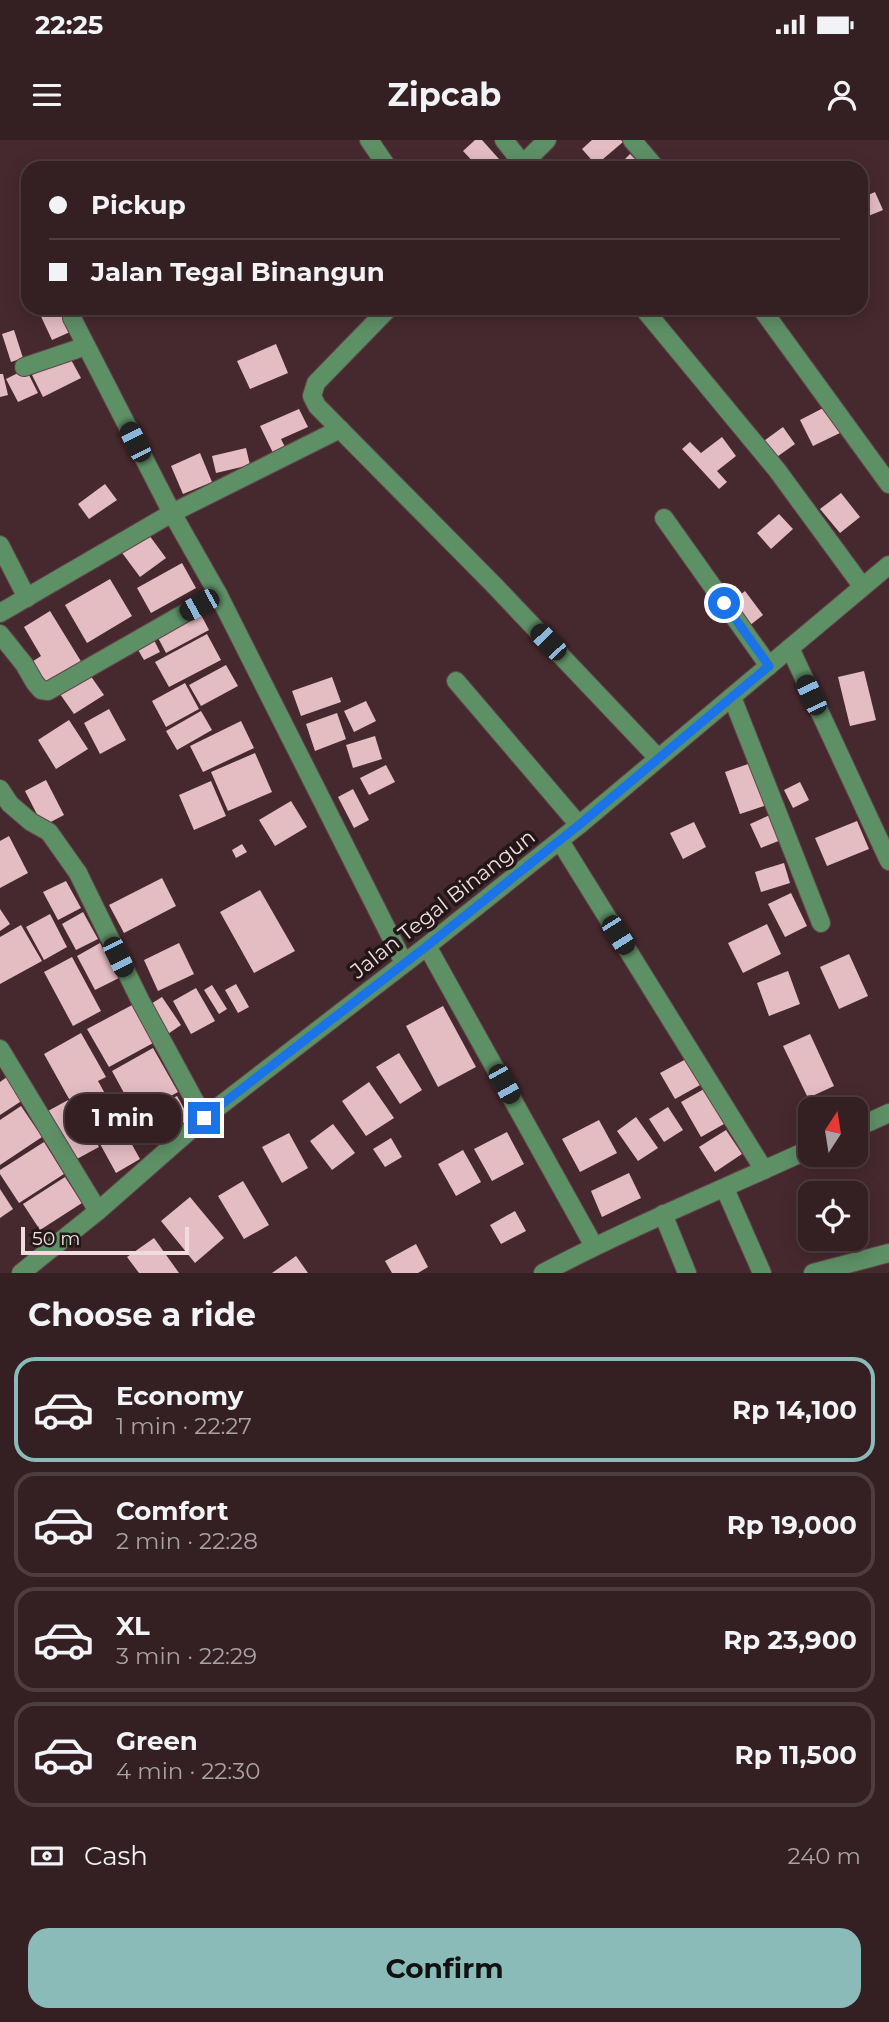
<!DOCTYPE html>
<html lang="en">
<head>
<meta charset="utf-8">
<style>
  :root { --surface:#341f22; --page:#3c272a; --text:#f1f3f6; --muted:#a9a2a5; --line:#4e3d40; --accent:#8bbbb9 }
  body { margin:0; font-family:Montserrat,sans-serif; background:var(--page); color:var(--text); height:100vh; display:flex; flex-direction:column; font-size:26px; white-space:nowrap }
  * { box-sizing:border-box; margin:0 }
  p { font-size:23px; color:var(--muted) }
  .icon { flex:none; width:38px; height:38px; fill:none; stroke:currentColor; stroke-width:2; stroke-linecap:round; stroke-linejoin:round }
  .map { position:relative; height:1133px; overflow:hidden }
  .drawer { display:flex; flex-direction:column; background:var(--surface); flex:1 }
  .drawer>* { flex:none }
  .hud { position:absolute; left:21px; top:21px; width:847px; height:154px; border-radius:21px; box-shadow:0 4px 18px #0003,0 0 0 2px var(--line); display:grid; align-content:center; height:154px; padding:0 28px; background:var(--surface) }
  .needle { width:46px; rotate:12deg }
  .controls { position:absolute; left:798px; top:957px; display:grid; gap:14px }
  .controls a { display:grid; place-items:center; width:70px; height:70px; border-radius:14px; background:var(--surface); box-shadow:0 4px 18px #0003,0 0 0 2px var(--line); font-size:35px }
  .scale { position:absolute; left:21px; bottom:18px; width:168px; box-sizing:border-box; padding-left:7px; border:4px solid #f0dcde; border-top:0; font-size:19px; line-height:24px; white-space:nowrap; color:#f0dcde; -webkit-text-stroke:5px #231618; paint-order:stroke }
  .end { position:absolute; width:32px; height:32px; margin:-16px; border:9px solid #1a73e8; background:#fff; box-shadow:0 0 0 4px #fff }
  .from { border-radius:50% }
  .bubble { position:absolute; height:49px; border-radius:21px; background:var(--surface); box-shadow:0 4px 18px #0003,0 0 0 2px var(--line); font-size:23px; font-weight:700; line-height:49px; text-align:center }
  .car { position:absolute; width:21px; height:42px; margin:-21px -10px; border-radius:9px; box-shadow:0 0 5px 2px #0007; background:linear-gradient(#222 24%,#8ab4d8 0 40%,#222 0 76%,#8ab4d8 0 86%,#222 0) }
  .hud b { display:flex; align-items:center; gap:24px; height:66px; font-size:26px }
  .hud b+b { border-top:2px solid var(--line) }
  .hud i { width:18px; height:18px; background:var(--text) }
  ul { padding:0; list-style:none }
  li { display:flex; align-items:center; gap:21px; height:105px; margin:0 14px 10px; padding:0 14px; border:4px solid var(--line); border-radius:21px }
  li div { flex:1 }
  li b { display:block; font-size:26px }
  li em { font-style:normal; font-weight:700 }
  li.active { border-color:var(--accent) }
  li>.icon { width:63px; height:63px; stroke-width:1.5 }
  h2 { padding:0 28px; font-size:32px; line-height:84px }
  .pay { display:flex; align-items:center; gap:18px; height:77px; padding:0 28px; font-size:26px }
  .pay p { margin-inline-start:auto }
  .action { display:flex; gap:14px; margin-top:auto; padding:14px 28px }
  .action a { flex:1; height:80px; border-radius:21px; background:var(--accent); color:#111; font-size:28px; font-weight:700; line-height:80px; text-align:center }
  .status { display:flex; justify-content:space-between; align-items:center; height:49px; padding:0 35px; background:var(--surface); direction:ltr }
  .status svg { height:19px; fill:currentColor }
  header { display:flex; justify-content:space-between; align-items:center; height:91px; padding:0 28px; background:var(--surface); font-size:32px; font-weight:700 }
  .map>svg:first-child { display:block }
</style>
</head>
<body>
<div class="status"><b>22:25</b><svg viewBox="0 0 49 12"><path d="M0 12V9h3v3zM5 12V6h3v6zM10 12V3h3v9zM15 12V0h3v12zM26 1h20v11H26zM47 4h2v5h-2z"/></svg></div>
<header><svg class="icon" aria-label="menu" viewBox="0 0 24 24"><path d="M4 6h16M4 12h16M4 18h16"/></svg>Zipcab<svg class="icon" aria-label="person" viewBox="0 0 24 24"><circle cx="12" cy="8" r="4"/><path d="M4 21q1-7 8-7t8 7"/></svg></header>
<div class="map">
<svg width="889" height="1133" viewBox="0 0 889 1133">
  <rect width="100%" height="100%" fill="#46292e"/>
  <g fill="#e4bdc3">
    <polygon points="475,0 482,0 499,19 489,28 479,28 463,11"/>
    <polygon points="592,0 621,0 623,2 596,25 582,9"/>
    <polygon points="630,14 641,25 638,28 616,28"/>
    <polygon points="875,52 883,70 861,79 861,58"/>
    <polygon points="37,168 58,168 70,192 52,200"/>
    <polygon points="14,190 23,218 11,222 2,194"/>
    <polygon points="276,204 288,233 250,249 237,221"/>
    <polygon points="69,216 81,238 43,257 32,235"/>
    <polygon points="26,229 38,253 18,262 6,239"/>
    <polygon points="0,234 3,234 8,255 0,257"/>
    <polygon points="829,265 842,292 813,306 800,280"/>
    <polygon points="299,269 308,287 281,299 287,311 275,317 260,286"/>
    <polygon points="783,287 795,304 774,319 761,303"/>
    <polygon points="722,297 736,316 717,331 727,342 719,349 682,309 690,302 701,313"/>
    <polygon points="246,308 250,325 216,333 212,316"/>
    <polygon points="200,313 212,342 183,354 171,326"/>
    <polygon points="105,344 117,360 89,379 78,364"/>
    <polygon points="841,353 860,377 840,393 820,369"/>
    <polygon points="779,374 793,389 771,409 757,393"/>
    <polygon points="146,391 166,418 140,437 120,410"/>
    <polygon points="182,423 196,448 151,473 137,448"/>
    <polygon points="110,439 132,476 87,503 65,465"/>
    <polygon points="745,451 763,475 749,486 730,463"/>
    <polygon points="198,469 209,490 166,513 155,492"/>
    <polygon points="50,471 82,523 41,547 27,525 41,516 24,487"/>
    <polygon points="151,494 160,512 144,520 134,503"/>
    <polygon points="207,494 221,520 169,547 155,522"/>
    <polygon points="226,525 238,546 201,566 189,545"/>
    <polygon points="864,531 876,580 850,586 838,537"/>
    <polygon points="90,535 104,555 74,574 60,554"/>
    <polygon points="332,537 341,562 301,576 292,551"/>
    <polygon points="185,543 199,569 166,587 152,561"/>
    <polygon points="366,561 376,581 354,592 344,571"/>
    <polygon points="109,569 126,600 100,614 84,583"/>
    <polygon points="201,571 212,590 177,610 166,591"/>
    <polygon points="337,573 346,599 315,611 306,584"/>
    <polygon points="69,580 88,609 56,629 38,600"/>
    <polygon points="241,581 254,608 203,632 190,606"/>
    <polygon points="375,596 382,619 353,628 346,605"/>
    <polygon points="255,613 272,652 228,671 211,632"/>
    <polygon points="751,623 767,665 740,674 725,632"/>
    <polygon points="386,625 395,642 369,655 360,638"/>
    <polygon points="46,640 64,675 43,686 25,651"/>
    <polygon points="211,641 226,676 194,690 179,655"/>
    <polygon points="800,642 809,660 793,668 784,650"/>
    <polygon points="353,649 369,680 354,688 338,657"/>
    <polygon points="291,661 307,687 275,706 259,680"/>
    <polygon points="770,675 781,700 761,708 750,684"/>
    <polygon points="857,681 869,709 827,726 815,698"/>
    <polygon points="694,682 706,707 683,719 670,693"/>
    <polygon points="9,696 28,733 0,748 0,701"/>
    <polygon points="242,704 247,712 236,718 232,710"/>
    <polygon points="784,723 790,743 761,752 755,732"/>
    <polygon points="162,738 176,766 124,793 109,765"/>
    <polygon points="66,741 81,768 58,780 43,752"/>
    <polygon points="260,750 295,811 254,833 220,772"/>
    <polygon points="791,753 807,786 785,797 768,764"/>
    <polygon points="0,769 10,784 0,791"/>
    <polygon points="83,772 98,799 76,810 62,784"/>
    <polygon points="50,774 67,807 44,820 26,787"/>
    <polygon points="767,784 781,814 743,833 728,803"/>
    <polygon points="21,785 42,821 0,844 0,797"/>
    <polygon points="100,803 119,838 95,850 77,816"/>
    <polygon points="179,803 194,834 158,851 144,820"/>
    <polygon points="849,814 868,856 839,869 820,827"/>
    <polygon points="72,817 101,871 73,886 44,832"/>
    <polygon points="788,831 800,864 769,876 757,843"/>
    <polygon points="236,844 249,867 238,873 225,850"/>
    <polygon points="212,845 227,869 219,874 204,850"/>
    <polygon points="196,848 215,881 191,894 173,861"/>
    <polygon points="162,857 181,885 165,896 146,867"/>
    <polygon points="134,864 155,902 109,927 87,889"/>
    <polygon points="443,866 476,927 438,947 406,886"/>
    <polygon points="81,893 106,937 98,941 113,968 83,984 44,914"/>
    <polygon points="810,894 834,946 808,958 783,906"/>
    <polygon points="153,908 178,952 136,975 112,931"/>
    <polygon points="399,913 422,950 400,964 376,927"/>
    <polygon points="688,918 702,944 675,959 660,933"/>
    <polygon points="7,937 23,960 0,975 0,942"/>
    <polygon points="369,942 394,978 366,996 342,961"/>
    <polygon points="704,949 724,984 701,997 681,962"/>
    <polygon points="177,956 191,981 150,1003 137,978"/>
    <polygon points="68,960 83,988 87,985 99,1007 75,1020 48,971"/>
    <polygon points="21,966 42,997 0,1025 0,980"/>
    <polygon points="124,967 140,996 130,1001 140,1019 116,1033 94,993 103,989 99,981"/>
    <polygon points="668,967 683,990 664,1002 649,979"/>
    <polygon points="636,977 658,1008 638,1021 617,991"/>
    <polygon points="599,980 617,1013 580,1032 562,999"/>
    <polygon points="333,984 355,1013 332,1030 310,1001"/>
    <polygon points="726,990 742,1014 715,1032 699,1007"/>
    <polygon points="507,992 524,1024 492,1041 474,1009"/>
    <polygon points="289,993 308,1028 282,1043 262,1007"/>
    <polygon points="391,998 402,1017 385,1027 373,1009"/>
    <polygon points="44,1002 64,1034 19,1063 0,1034 0,1030"/>
    <polygon points="463,1010 481,1042 456,1056 438,1024"/>
    <polygon points="629,1033 641,1058 602,1077 591,1051"/>
    <polygon points="65,1037 82,1063 40,1090 23,1064"/>
    <polygon points="243,1041 269,1085 244,1099 218,1056"/>
    <polygon points="0,1049 13,1069 0,1078"/>
    <polygon points="190,1057 224,1098 195,1123 161,1081"/>
    <polygon points="515,1071 526,1091 501,1104 490,1085"/>
    <polygon points="154,1098 179,1133 139,1133 127,1117"/>
    <polygon points="416,1104 428,1127 418,1133 392,1133 385,1121"/>
    <polygon points="296,1116 308,1133 272,1133"/>
  </g>
  <g fill="none" stroke-linecap="round" stroke-linejoin="round">
    <defs>
      <g id="minor">
        <polyline points="369,0 388,28"/>
        <polyline points="504,0 526,28"/>
        <polyline points="632,0 656,28"/>
        <polyline points="519,28 547,0"/>
        <polyline points="389,168 316,243 312,256 317,266 493,444 658,618"/>
        <polyline points="643,168 777,330 862,446"/>
        <polyline points="761,168 889,344"/>
        <polyline points="72,178 172,373 218,454 404,823"/>
        <polyline points="24,227 86,206"/>
        <polyline points="664,378 769,526"/>
        <polyline points="0,405 27,458"/>
        <polyline points="0,473 172,373 340,289"/>
        <polyline points="0,494 24,524 35,543 41,550 48,551 218,454"/>
        <polyline points="790,508 889,721"/>
        <polyline points="456,541 579,685"/>
        <polyline points="732,557 821,783"/>
        <polyline points="0,649 10,664 31,682 49,692 78,733 140,860 204,978"/>
        <polyline points="560,701 764,1030"/>
        <polyline points="427,806 594,1106"/>
        <polyline points="0,909 98,1071"/>
        <polyline points="856,988 889,973"/>
        <polyline points="725,1049 762,1133"/>
        <polyline points="663,1074 687,1133"/>
        <polyline points="21,1133 98,1071 204,978 427,806 579,685 889,425"/>
        <path d="M543 1133C630 1087 721 1050 810 1009"/>
        <polyline points="813,1133 889,1113"/>
      </g>
    </defs>
    <use href="#minor" stroke="#61464a" stroke-width="20"/>
    <use href="#minor" stroke="#5e9066" stroke-width="18"/>
  </g>
  <g fill="none" stroke-linecap="round" stroke-linejoin="round">
    <polyline stroke="#1a73e8" stroke-width="9" points="204,978 427,806 579,685 769,526 724,463"/>
  </g>
  <g text-anchor="middle" stroke-width="7" stroke-linejoin="round" paint-order="stroke">
    <g font-size="21" fill="#f0dcde" stroke="#231618">
      <text transform="translate(443 764) rotate(-38)" y="7">Jalan Tegal Binangun</text>
    </g>
  </g>
</svg>
<div class="controls">
<a><svg class="needle" viewBox="-14 -14 28 28"><path d="M0-13l5 13h-10z" fill="#e53935"/><path d="M0 13l5-13h-10z" fill="#a9a2a5"/></svg></a>
<a><svg class="icon" aria-label="locate" viewBox="0 0 24 24"><circle cx="12" cy="12" r="6"/><path d="M12 2v4M12 18v4M2 12h4M18 12h4"/></svg></a>
</div>
<div class="scale">50 m</div>
<i class="end from" style="left:724px;top:463px"></i>
<i class="end" style="left:204px;top:978px"></i>
<div class="bubble" style="left:65px;top:954px;width:116px">1 min</div>
<i class="car" style="left:135px;top:302px;rotate:333deg"></i>
<i class="car" style="left:199px;top:465px;rotate:241deg"></i>
<i class="car" style="left:548px;top:502px;rotate:316deg"></i>
<i class="car" style="left:811px;top:555px;rotate:335deg"></i>
<i class="car" style="left:618px;top:795px;rotate:148deg"></i>
<i class="car" style="left:118px;top:817px;rotate:154deg"></i>
<i class="car" style="left:504px;top:944px;rotate:151deg"></i>
<div class="hud">
<b><i class="from"></i>Pickup</b>
<b><i></i>Jalan Tegal Binangun</b>
</div>
</div>
<section class="drawer">
<h2>Choose a ride</h2>
<ul>
<li class="active"><svg class="icon" aria-label="car" viewBox="0 0 24 24"><path d="M5 17H2v-5l4-1 3-4h7l3 4 3 1v5h-3M9 17h6M6 11h13"/><circle cx="7" cy="17" r="2"/><circle cx="17" cy="17" r="2"/></svg><div><b>Economy</b><p>1 min · 22:27</p></div><em>Rp 14,100</em></li>
<li><svg class="icon" aria-label="car" viewBox="0 0 24 24"><path d="M5 17H2v-5l4-1 3-4h7l3 4 3 1v5h-3M9 17h6M6 11h13"/><circle cx="7" cy="17" r="2"/><circle cx="17" cy="17" r="2"/></svg><div><b>Comfort</b><p>2 min · 22:28</p></div><em>Rp 19,000</em></li>
<li><svg class="icon" aria-label="car" viewBox="0 0 24 24"><path d="M5 17H2v-5l4-1 3-4h7l3 4 3 1v5h-3M9 17h6M6 11h13"/><circle cx="7" cy="17" r="2"/><circle cx="17" cy="17" r="2"/></svg><div><b>XL</b><p>3 min · 22:29</p></div><em>Rp 23,900</em></li>
<li><svg class="icon" aria-label="car" viewBox="0 0 24 24"><path d="M5 17H2v-5l4-1 3-4h7l3 4 3 1v5h-3M9 17h6M6 11h13"/><circle cx="7" cy="17" r="2"/><circle cx="17" cy="17" r="2"/></svg><div><b>Green</b><p>4 min · 22:30</p></div><em>Rp 11,500</em></li>
</ul>
<div class="pay"><svg class="icon" aria-label="cash" viewBox="0 0 24 24"><path d="M3 7h18v10H3z"/><circle cx="12" cy="12" r="2"/></svg>Cash<p>240 m</p></div>
<div class="action"><a>Confirm</a></div>
</section>
</body>
</html>
